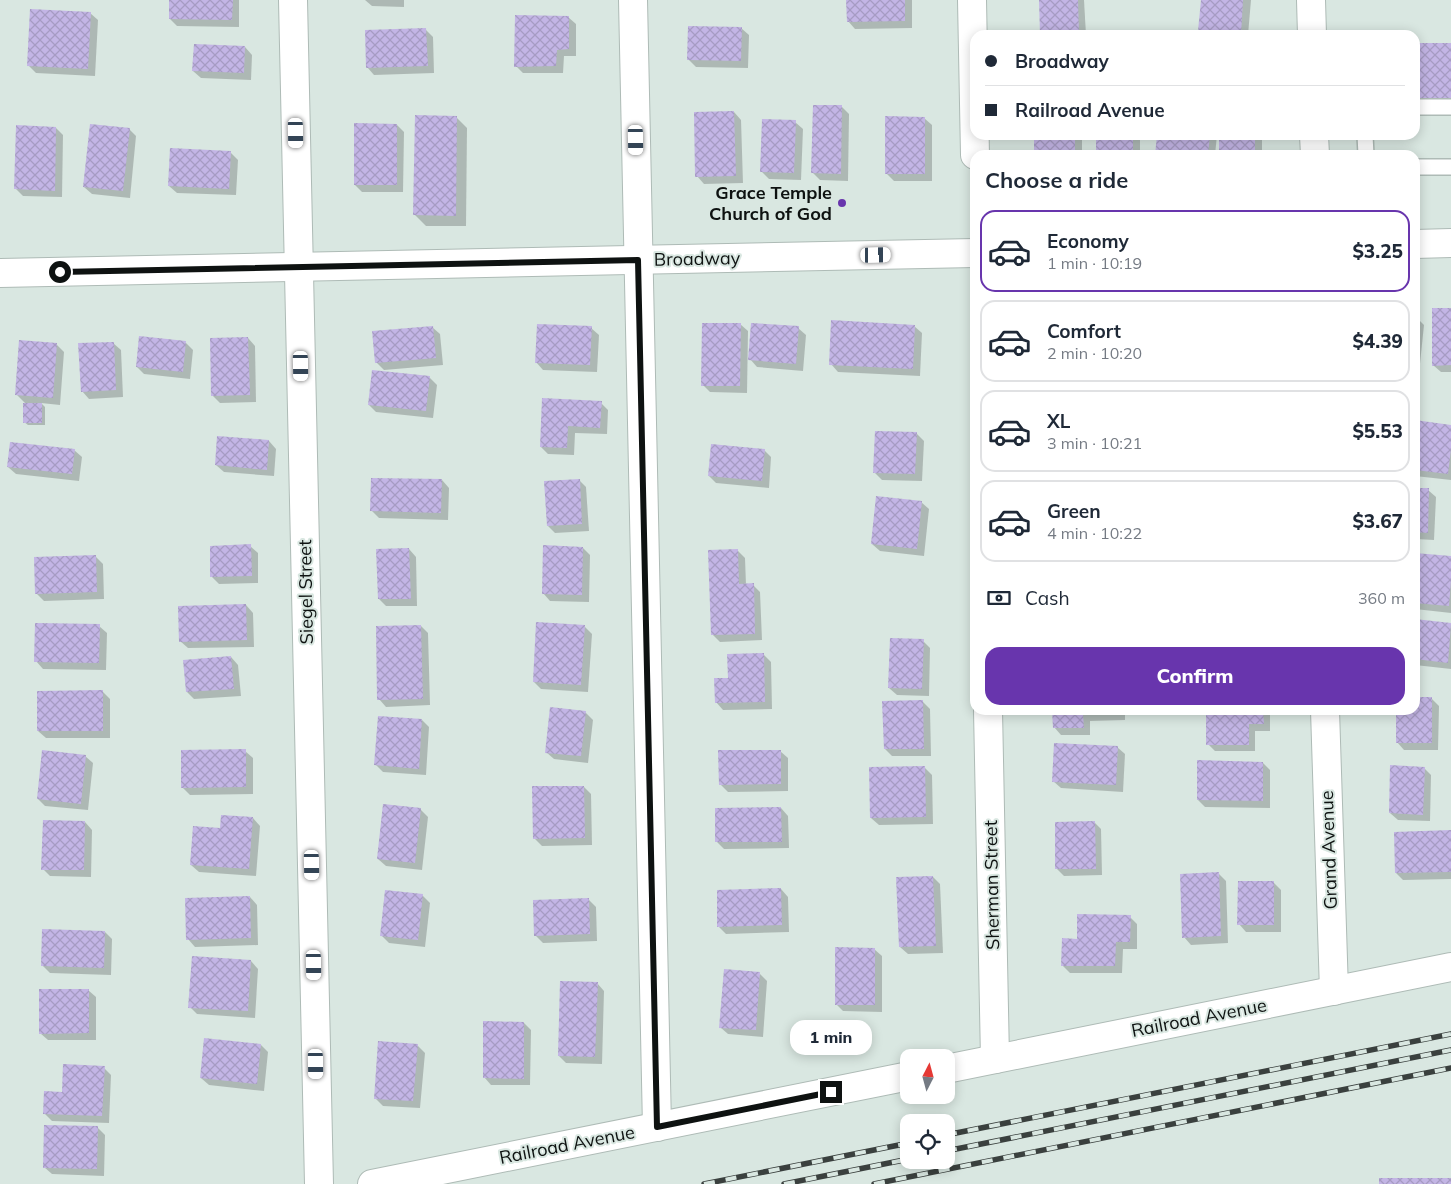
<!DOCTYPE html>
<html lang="en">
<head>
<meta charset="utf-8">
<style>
  :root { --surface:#fff; --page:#f2f2f3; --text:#1f2937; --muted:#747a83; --line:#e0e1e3; --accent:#6835ad }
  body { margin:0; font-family:Mulish,sans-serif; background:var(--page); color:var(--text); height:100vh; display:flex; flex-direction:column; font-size:19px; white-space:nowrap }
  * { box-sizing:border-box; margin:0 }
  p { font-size:16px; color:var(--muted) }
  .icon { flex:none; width:28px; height:28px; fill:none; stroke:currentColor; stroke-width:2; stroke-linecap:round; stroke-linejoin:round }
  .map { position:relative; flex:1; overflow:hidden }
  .details { position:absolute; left:970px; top:150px; width:450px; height:565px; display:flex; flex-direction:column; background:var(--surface); border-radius:15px; box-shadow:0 2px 12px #0003 }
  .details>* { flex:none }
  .top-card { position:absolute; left:970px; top:30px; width:450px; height:110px; border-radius:15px; box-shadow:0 2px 12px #0003; display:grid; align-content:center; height:110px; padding:0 15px; background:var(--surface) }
  .needle { width:32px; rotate:6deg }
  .controls { position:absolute; left:900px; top:1049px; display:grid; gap:10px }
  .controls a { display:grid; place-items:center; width:55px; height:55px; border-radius:10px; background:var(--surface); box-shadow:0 2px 12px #0003; font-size:25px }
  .end { position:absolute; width:22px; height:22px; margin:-11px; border:6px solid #0e1211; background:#fff; box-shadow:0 0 0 2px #fff }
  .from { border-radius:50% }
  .bubble { position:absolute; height:35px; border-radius:15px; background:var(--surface); box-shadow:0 2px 12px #0003; font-size:16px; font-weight:800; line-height:35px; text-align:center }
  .car { position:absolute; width:15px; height:30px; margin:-15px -8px; border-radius:6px; box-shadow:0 0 4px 1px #0007; background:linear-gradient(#fff 24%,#345 0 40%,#fff 0 76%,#345 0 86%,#fff 0) }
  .top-card b { display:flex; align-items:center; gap:18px; height:48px; font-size:19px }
  .top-card b+b { border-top:1px solid var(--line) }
  .top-card i { width:12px; height:12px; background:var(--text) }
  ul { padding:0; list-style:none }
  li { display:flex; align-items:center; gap:15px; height:82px; margin:0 10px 8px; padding:0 5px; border:2px solid var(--line); border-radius:15px }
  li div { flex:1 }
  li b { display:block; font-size:19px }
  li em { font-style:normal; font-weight:800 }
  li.selected { border-color:var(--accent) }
  li>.icon { width:45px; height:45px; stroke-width:1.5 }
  h2 { padding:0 15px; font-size:22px; line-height:60px }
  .pay { display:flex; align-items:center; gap:12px; height:55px; padding:0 15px; font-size:19px }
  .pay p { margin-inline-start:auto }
  .primary-button { display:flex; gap:10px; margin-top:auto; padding:10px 15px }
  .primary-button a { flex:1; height:58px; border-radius:15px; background:var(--accent); color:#fff; font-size:20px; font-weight:800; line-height:58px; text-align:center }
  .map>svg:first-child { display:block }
</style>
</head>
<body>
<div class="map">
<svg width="1451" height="1184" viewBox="0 0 1451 1184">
  <defs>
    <pattern id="building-cross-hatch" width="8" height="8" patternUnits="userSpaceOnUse" patternTransform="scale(1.25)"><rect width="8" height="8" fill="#c3b5e5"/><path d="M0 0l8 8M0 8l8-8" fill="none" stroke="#a69bc3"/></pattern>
  </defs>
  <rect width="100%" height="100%" fill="#d9e7e1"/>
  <g fill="#0003">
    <polygon points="170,0 239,0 239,27 177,26 170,19"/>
    <polygon points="365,0 404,0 404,7 372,6"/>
    <polygon points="847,0 912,0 912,28 855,29 848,21"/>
    <polygon points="1041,0 1084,0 1086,35 1042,35"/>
    <polygon points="1202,0 1251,0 1248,35 1204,35 1200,31"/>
    <polygon points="90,13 98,20 95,76 36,73 28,65"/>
    <polygon points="568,17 576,24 576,56 564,56 563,73 523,73 516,66"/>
    <polygon points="741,28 749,35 748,68 696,67 688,59"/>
    <polygon points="426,30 433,37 434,73 374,75 367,67"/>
    <polygon points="245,47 252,55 251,80 201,78 193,71"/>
    <polygon points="842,107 849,114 848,181 820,180 813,173"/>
    <polygon points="734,112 741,120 743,183 704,184 697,176"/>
    <polygon points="456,117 467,128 466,226 426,226 415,215"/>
    <polygon points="924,118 932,125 932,181 894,181 886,173"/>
    <polygon points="795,122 803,129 801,180 769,179 762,172"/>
    <polygon points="397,125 404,132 403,192 362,192 355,185"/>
    <polygon points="56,128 63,135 62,197 23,196 16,189"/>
    <polygon points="129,129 136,136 130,198 92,194 84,187"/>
    <rect x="1036" y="135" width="46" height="20"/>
    <polygon points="1098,135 1140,135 1140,155 1097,155"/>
    <polygon points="1158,135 1217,135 1215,155 1156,155"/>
    <rect x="1220" y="135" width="42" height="20"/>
    <polygon points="230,152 238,160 236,195 177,193 169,186"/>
    <polygon points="1451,309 1451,372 1441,372 1433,365"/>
    <polygon points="1415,317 1417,318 1424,325 1418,383 1415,383"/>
    <polygon points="740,324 748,331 747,393 710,392 703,385"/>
    <polygon points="914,326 922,333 920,376 838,372 831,364"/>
    <polygon points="432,327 440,334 443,365 384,370 376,362"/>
    <polygon points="591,328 599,335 597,372 543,370 536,362"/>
    <polygon points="798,328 806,335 803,371 757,367 750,359"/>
    <polygon points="140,338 186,343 193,350 190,379 144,374 137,367"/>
    <polygon points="248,338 255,346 256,402 220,403 212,395"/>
    <polygon points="113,343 121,350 123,397 89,399 82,391"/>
    <polygon points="56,344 64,352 60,405 41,403 45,407 45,425 28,425 24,422 25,403 17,395"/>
    <polygon points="429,377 437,385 433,418 376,412 369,405"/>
    <polygon points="543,400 601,403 608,410 607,434 575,433 574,455 548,454 541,447"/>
    <polygon points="1415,421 1451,426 1451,480 1415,476"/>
    <polygon points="916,433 924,441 922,481 882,480 874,472"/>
    <polygon points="269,441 276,449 274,476 224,472 216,465"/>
    <polygon points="74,450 82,457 79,481 16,474 8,467"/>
    <polygon points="764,450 771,457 769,488 716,483 709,476"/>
    <polygon points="442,480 449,488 448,520 379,518 372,511"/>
    <polygon points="579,480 586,487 589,531 555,533 548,526"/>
    <polygon points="1415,489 1428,490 1436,497 1434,540 1415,539"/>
    <polygon points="921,502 929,509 924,556 880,551 872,544"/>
    <polygon points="250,546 258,553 258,583 219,584 212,577"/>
    <polygon points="583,548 590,555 589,602 550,601 543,593"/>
    <polygon points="409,549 416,557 417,606 386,606 379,599"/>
    <polygon points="737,550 745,558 746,585 753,585 760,592 762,640 720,642 712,634"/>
    <polygon points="1415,554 1451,557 1451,613 1415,609"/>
    <polygon points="96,557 103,564 104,599 44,601 36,593"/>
    <polygon points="246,605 253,613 254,647 188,648 180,641"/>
    <polygon points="1415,620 1451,624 1451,669 1415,665"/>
    <polygon points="99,626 107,633 106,670 43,669 36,661"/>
    <polygon points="421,626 428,633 430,705 386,707 379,699"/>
    <polygon points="584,626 592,634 588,692 541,689 534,682"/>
    <polygon points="923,641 930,648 929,696 897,695 889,688"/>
    <polygon points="764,655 771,662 772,709 723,710 716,702 729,679"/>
    <polygon points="231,657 238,665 241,696 194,699 187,692"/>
    <polygon points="102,691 110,699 110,738 46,738 38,731"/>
    <polygon points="1415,698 1432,699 1439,706 1438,750 1404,750 1397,742 1397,710 1415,710"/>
    <polygon points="922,701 930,709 931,756 892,756 885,749"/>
    <polygon points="1053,710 1125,710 1125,720 1090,721 1090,735 1061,735 1054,727"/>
    <polygon points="1207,710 1270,710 1270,731 1255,731 1255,751 1215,751 1208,744"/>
    <polygon points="585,712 593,720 588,763 554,759 546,752"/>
    <polygon points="422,720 429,727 426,775 383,772 375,764"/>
    <polygon points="1117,747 1125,754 1123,792 1061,788 1053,781"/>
    <polygon points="245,751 253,758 253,794 190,795 182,787"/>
    <polygon points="780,751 788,758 788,791 728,792 720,784"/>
    <polygon points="85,756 93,763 88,810 45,806 38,799"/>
    <polygon points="1263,763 1270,770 1270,808 1205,807 1198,800"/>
    <polygon points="925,768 932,775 933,824 879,825 871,818"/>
    <polygon points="1424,768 1431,775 1430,821 1398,820 1390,813"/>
    <polygon points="584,787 591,794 592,845 542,846 534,838"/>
    <polygon points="781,808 788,816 789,848 724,849 717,842"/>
    <polygon points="420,809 428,817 422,870 386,866 378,859"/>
    <polygon points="253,818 260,826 256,876 199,872 191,865 221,830"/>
    <polygon points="85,822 92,830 91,877 50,876 43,869"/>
    <polygon points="1094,822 1101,829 1102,875 1064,876 1057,869"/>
    <polygon points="1451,832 1451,879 1403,880 1396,873"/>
    <polygon points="1218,873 1226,881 1228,943 1191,945 1184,937"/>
    <polygon points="933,877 940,884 943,953 908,954 900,947"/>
    <polygon points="1274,883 1281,890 1281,932 1246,932 1239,924"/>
    <polygon points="781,889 788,897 789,932 726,934 719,927"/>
    <polygon points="422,895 430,903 425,947 389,943 381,935"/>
    <polygon points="250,897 257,905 258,945 195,947 188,939"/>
    <polygon points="589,900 596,907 597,941 543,943 535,935"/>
    <polygon points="1130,917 1137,924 1137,949 1123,949 1122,973 1070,973 1062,965 1078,940"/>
    <polygon points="105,932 112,939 111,975 50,973 42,965"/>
    <polygon points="874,949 882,956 882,1012 843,1011 836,1004"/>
    <polygon points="251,961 258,969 255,1018 197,1014 190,1007"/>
    <polygon points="760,974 767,981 763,1037 728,1034 720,1027"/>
    <polygon points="597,983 604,991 602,1064 566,1063 559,1056"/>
    <polygon points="88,990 96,997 96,1040 48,1040 40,1033"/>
    <polygon points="524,1023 531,1030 530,1085 491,1085 484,1077"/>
    <polygon points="261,1045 268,1052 264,1091 209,1085 201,1078"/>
    <polygon points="417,1045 425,1053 420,1108 383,1106 375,1098"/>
    <polygon points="104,1068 111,1075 109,1123 52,1121 45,1114 64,1093"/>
    <polygon points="98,1128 105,1135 104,1176 52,1174 44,1167"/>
  </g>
  <g fill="url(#building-cross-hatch)">
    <polygon points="169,0 233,0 232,20 169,19"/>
    <polygon points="846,0 905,0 905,21 847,22"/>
    <polygon points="1039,0 1078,0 1079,35 1040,35"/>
    <polygon points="1201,0 1243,0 1241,35 1198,31"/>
    <polygon points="30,9 91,12 88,69 27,66"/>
    <polygon points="515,15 569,16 569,49 557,50 556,66 514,67"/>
    <polygon points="688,26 742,27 741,61 687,60"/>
    <polygon points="426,28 428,66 366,68 365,30"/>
    <rect x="1415" y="43" width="36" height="59"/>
    <polygon points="194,44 245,46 244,73 192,71"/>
    <polygon points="813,105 842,105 841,174 811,173"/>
    <polygon points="734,111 736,176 695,177 694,112"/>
    <polygon points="415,115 457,116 456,216 413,215"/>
    <polygon points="885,116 925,117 925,174 885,174"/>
    <polygon points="762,119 796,120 794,173 760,172"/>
    <polygon points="354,123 397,124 397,185 354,185"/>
    <polygon points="90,124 130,128 123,191 83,187"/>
    <polygon points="16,125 56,127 55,191 14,189"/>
    <rect x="1034" y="135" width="41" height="20"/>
    <rect x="1096" y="135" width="37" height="20"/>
    <polygon points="1157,135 1210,135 1208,155 1155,155"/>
    <rect x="1219" y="135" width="36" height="20"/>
    <polygon points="170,148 231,151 229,189 168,186"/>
    <polygon points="1432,308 1451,308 1451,365 1432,366"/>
    <polygon points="831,320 915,325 913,369 829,365"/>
    <polygon points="702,323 741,323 740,386 701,386"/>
    <polygon points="751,323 799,326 796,364 748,360"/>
    <polygon points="537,324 592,326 590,365 535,363"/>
    <polygon points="433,326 436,358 375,363 372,331"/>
    <polygon points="139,336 186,341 183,372 136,367"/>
    <polygon points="248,337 250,395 211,396 210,338"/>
    <polygon points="19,340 57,343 53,398 15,395"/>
    <polygon points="114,342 116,390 81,392 78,343"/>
    <polygon points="372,370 430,376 426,411 368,405"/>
    <polygon points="542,398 602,401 600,428 568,426 567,448 540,447"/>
    <rect x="23" y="403" width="19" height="20"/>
    <polygon points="1415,420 1451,425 1451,449 1448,474 1415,470"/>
    <polygon points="875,431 917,432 915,474 873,473"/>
    <polygon points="217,436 269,440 267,470 215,465"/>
    <polygon points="10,442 75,449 72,474 7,467"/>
    <polygon points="711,444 765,449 762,481 708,476"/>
    <polygon points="371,478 442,479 441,513 370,511"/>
    <polygon points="580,479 582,524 547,526 544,481"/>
    <polygon points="1415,488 1429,488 1428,533 1415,532"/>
    <polygon points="876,496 922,501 917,549 871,544"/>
    <polygon points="251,544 252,576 210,577 210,546"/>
    <polygon points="543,545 583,547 582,595 542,594"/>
    <polygon points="409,548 411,599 378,599 376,549"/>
    <polygon points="738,549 739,584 754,583 755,634 711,635 708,550"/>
    <polygon points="1415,553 1451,556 1451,580 1449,606 1415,603"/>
    <polygon points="96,555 97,592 35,594 34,557"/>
    <polygon points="246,604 247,640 179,642 178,606"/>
    <polygon points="1415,619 1451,623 1448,663 1415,659"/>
    <polygon points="536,622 585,625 581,685 533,682"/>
    <polygon points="35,623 100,624 99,663 34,662"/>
    <polygon points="421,625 423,699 377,700 376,626"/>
    <polygon points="890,638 924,639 922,689 888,688"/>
    <polygon points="764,653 765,702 715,703 714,678 728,678 727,654"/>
    <polygon points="231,656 234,689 186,692 183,660"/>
    <polygon points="103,690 103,731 37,731 37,691"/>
    <polygon points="1415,697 1432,697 1432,743 1396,743 1396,710 1415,710"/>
    <polygon points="923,700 924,749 884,749 882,701"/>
    <polygon points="550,707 586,711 581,756 545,753"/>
    <polygon points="1052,710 1118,710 1118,713 1083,714 1084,728 1053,728"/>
    <polygon points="1206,710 1263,710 1264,724 1249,724 1249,745 1206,745"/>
    <polygon points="378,716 422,719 419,769 374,765"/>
    <polygon points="1054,743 1118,746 1116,785 1052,782"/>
    <polygon points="246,749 246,787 181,788 181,750"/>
    <polygon points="42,750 86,755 81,804 37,799"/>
    <polygon points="718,750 781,750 781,784 719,785"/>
    <polygon points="1197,760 1263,762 1263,801 1197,800"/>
    <polygon points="1390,765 1425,767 1423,815 1389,813"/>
    <polygon points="925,766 926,817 870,818 869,767"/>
    <polygon points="532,786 584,786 585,838 533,839"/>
    <polygon points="383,804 421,808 415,863 377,859"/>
    <polygon points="781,807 782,842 715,842 715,808"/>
    <polygon points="221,815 253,817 249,869 190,865 193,826 220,828"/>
    <polygon points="43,820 85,821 84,870 41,870"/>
    <polygon points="1095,821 1096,869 1055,869 1055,822"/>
    <polygon points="1451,830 1451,872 1395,873 1394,832"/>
    <polygon points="1219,872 1221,936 1182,938 1180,874"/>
    <polygon points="933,876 936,946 899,947 896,877"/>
    <polygon points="1238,881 1274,881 1274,925 1237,925"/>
    <polygon points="781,888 782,925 717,927 717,890"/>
    <polygon points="385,890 423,894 418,940 380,936"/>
    <polygon points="250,896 251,938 186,940 185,898"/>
    <polygon points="589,898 590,934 534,936 533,900"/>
    <polygon points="1077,914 1131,915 1130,942 1116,942 1115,966 1061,966 1062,938 1077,939"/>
    <polygon points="42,929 105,931 104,968 41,966"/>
    <polygon points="835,947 875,948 875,1005 835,1005"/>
    <polygon points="192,956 251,960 248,1011 188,1008"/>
    <polygon points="724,969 760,972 756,1030 719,1028"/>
    <polygon points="560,981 598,982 595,1057 558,1056"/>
    <polygon points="39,989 89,989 89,1033 39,1034"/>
    <polygon points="483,1021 524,1022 524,1079 483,1078"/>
    <polygon points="204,1038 261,1044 257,1084 200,1078"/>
    <polygon points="378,1041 418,1044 413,1101 374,1099"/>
    <polygon points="63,1064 105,1066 102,1116 43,1114 44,1091 62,1092"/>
    <polygon points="44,1125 98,1126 97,1169 43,1168"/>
    <rect x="1379" y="1178" width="72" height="6"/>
  </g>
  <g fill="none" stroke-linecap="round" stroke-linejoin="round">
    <defs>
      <g id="lane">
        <polyline points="1415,107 1451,107"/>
        <polyline points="1365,135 1366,155"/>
        <polyline points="1415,167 1451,167"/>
      </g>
      <g id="street">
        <polyline points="293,0 319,1184"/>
        <polyline points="633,0 657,1127"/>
        <polyline points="972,0 975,155"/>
        <polyline points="1311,0 1312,35"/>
        <polyline points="1314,135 1315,155"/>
        <polyline points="1415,244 1451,243"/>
        <polyline points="0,273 975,253"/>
        <polyline points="988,710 995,1059"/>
        <polyline points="1325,710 1334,991"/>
        <polyline points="946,1069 1451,967"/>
        <polyline points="372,1184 909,1076"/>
      </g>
    </defs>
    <use href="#lane" stroke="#aebbb6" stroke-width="18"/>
    <use href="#street" stroke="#aebbb6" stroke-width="30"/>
    <use href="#lane" stroke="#fff" stroke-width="15"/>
    <use href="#street" stroke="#fff" stroke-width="28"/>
    <defs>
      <g id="rail">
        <polyline points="946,1135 1451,1034"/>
        <polyline points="946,1151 1451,1050"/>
        <polyline points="704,1184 909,1143"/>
        <polyline points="784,1184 909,1159"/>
        <polyline points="874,1184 1451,1068"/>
      </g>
    </defs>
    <use href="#rail" stroke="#3a403e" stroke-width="5.5"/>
    <use href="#rail" stroke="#d9e7e1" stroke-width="4" stroke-dasharray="11" stroke-linecap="butt"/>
  </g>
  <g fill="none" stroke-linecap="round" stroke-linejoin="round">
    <polyline stroke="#0e1211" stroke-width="6" points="60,272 638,260 657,1127 831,1092"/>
  </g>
  <circle fill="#6835ad" stroke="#d9e7e1" stroke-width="2" cx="842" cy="203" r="5"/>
  <g text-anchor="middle" stroke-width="4" stroke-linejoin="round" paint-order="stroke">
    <g font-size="18" font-weight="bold" fill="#0e1211" stroke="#d9e7e1" text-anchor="end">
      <text x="832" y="199">Grace Temple<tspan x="832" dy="21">Church of God</tspan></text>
    </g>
    <g font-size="18" fill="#0e1211" stroke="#d9e7e1">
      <text transform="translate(697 259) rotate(-1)" y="6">Broadway</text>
      <text transform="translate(306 592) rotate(-91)" y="6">Siegel Street</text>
      <text transform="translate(1329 850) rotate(-92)" y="6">Grand Avenue</text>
      <text transform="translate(992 885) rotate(-91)" y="6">Sherman Street</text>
      <text transform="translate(1199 1018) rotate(-11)" y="6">Railroad Avenue</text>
      <text transform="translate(567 1145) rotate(-11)" y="6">Railroad Avenue</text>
    </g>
  </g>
</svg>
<div class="controls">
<a><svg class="needle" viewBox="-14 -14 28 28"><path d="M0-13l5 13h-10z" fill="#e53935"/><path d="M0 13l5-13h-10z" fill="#747a83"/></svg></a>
<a><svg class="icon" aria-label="locate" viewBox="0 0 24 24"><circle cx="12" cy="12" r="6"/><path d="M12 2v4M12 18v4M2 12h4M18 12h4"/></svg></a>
</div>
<i class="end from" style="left:60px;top:272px"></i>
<i class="end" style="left:831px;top:1092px"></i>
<div class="bubble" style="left:790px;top:1020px;width:82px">1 min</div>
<i class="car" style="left:296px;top:133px;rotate:179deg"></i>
<i class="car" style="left:636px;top:140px;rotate:179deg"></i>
<i class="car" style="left:876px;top:255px;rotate:89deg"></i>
<i class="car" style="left:301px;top:366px;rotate:179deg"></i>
<i class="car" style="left:312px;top:865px;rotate:179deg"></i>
<i class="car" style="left:314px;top:965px;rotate:179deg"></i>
<i class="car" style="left:316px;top:1064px;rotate:179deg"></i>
<div class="top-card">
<b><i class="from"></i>Broadway</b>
<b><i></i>Railroad Avenue</b>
</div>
<section class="details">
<h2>Choose a ride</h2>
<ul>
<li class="selected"><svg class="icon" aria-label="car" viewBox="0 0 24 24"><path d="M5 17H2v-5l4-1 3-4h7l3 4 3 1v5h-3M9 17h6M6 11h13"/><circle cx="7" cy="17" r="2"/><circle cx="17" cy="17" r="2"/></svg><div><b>Economy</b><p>1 min · 10:19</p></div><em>$3.25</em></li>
<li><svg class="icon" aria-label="car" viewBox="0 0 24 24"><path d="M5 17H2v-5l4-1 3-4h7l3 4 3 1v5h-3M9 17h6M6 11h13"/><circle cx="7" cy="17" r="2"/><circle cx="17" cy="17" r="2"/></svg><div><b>Comfort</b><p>2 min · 10:20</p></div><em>$4.39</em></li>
<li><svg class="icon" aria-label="car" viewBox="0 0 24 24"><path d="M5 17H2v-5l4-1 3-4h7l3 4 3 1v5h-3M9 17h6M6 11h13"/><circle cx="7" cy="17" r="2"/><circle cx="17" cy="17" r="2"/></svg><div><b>XL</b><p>3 min · 10:21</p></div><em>$5.53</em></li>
<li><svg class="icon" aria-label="car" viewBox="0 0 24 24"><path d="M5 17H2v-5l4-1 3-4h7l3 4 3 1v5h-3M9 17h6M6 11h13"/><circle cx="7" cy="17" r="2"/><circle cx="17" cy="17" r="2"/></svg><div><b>Green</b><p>4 min · 10:22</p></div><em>$3.67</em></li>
</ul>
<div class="pay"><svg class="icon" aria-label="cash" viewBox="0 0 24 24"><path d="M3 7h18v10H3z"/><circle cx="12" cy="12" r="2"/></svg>Cash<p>360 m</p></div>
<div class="primary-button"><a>Confirm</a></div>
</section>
</div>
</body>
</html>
